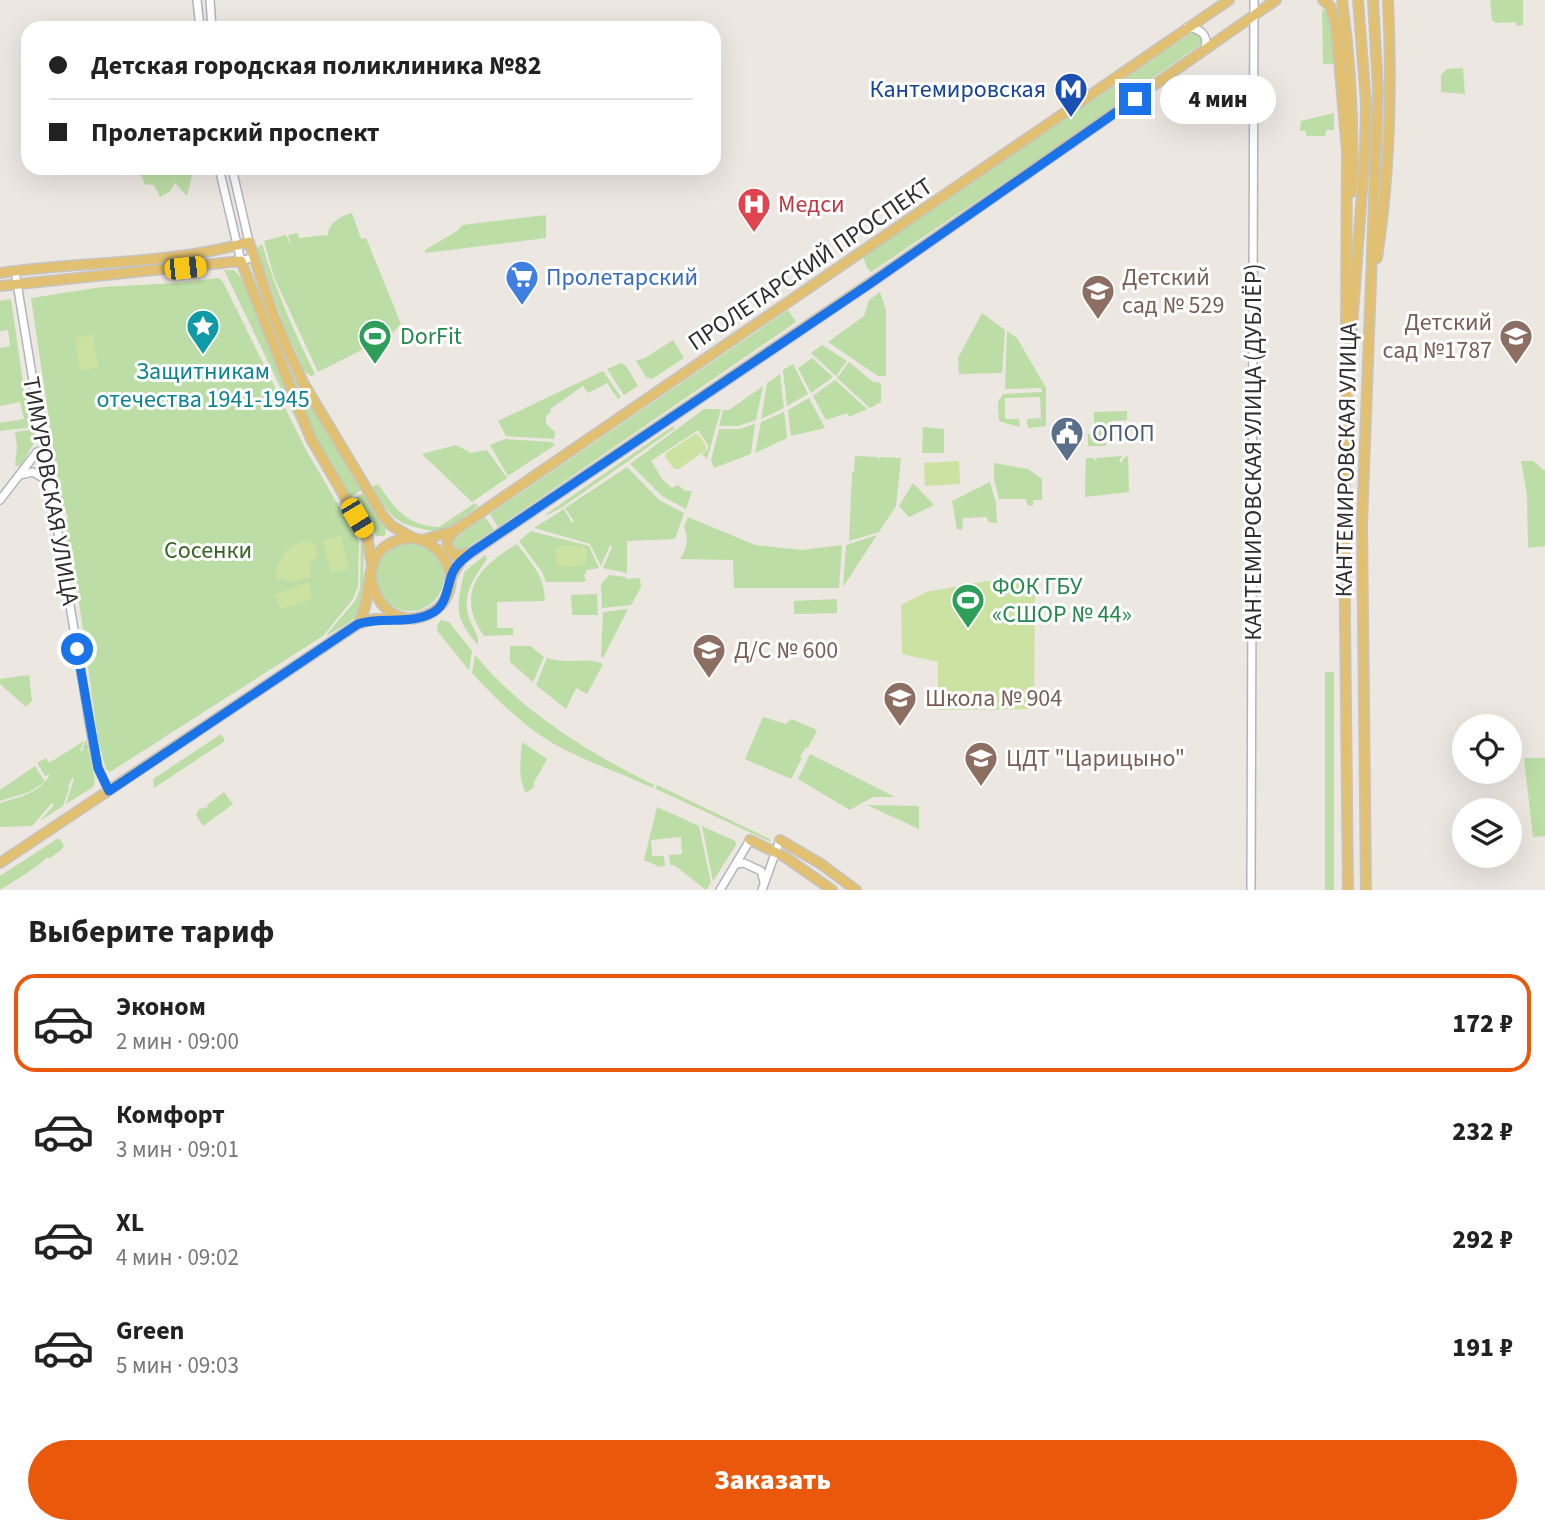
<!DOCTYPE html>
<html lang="ru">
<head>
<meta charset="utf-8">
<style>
  :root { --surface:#fff; --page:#f2f2f2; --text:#222; --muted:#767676; --line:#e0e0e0; --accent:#ea580c }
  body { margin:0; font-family:"Source Sans 3",sans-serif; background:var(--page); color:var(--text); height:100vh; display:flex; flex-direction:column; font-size:26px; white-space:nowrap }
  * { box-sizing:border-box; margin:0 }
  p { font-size:23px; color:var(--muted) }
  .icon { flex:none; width:38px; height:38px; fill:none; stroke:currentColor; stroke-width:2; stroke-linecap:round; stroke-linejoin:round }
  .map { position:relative; height:890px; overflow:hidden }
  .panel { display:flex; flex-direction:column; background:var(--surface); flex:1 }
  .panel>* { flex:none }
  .guide { position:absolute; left:21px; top:21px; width:700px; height:154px; border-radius:21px; box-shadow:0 7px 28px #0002; display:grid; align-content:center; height:154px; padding:0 28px; background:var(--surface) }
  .controls { position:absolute; left:1452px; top:714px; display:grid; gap:14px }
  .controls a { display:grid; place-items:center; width:70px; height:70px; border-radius:50%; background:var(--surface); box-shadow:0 7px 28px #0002; font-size:35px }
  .end { position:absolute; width:32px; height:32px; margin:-16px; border:9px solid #1a73e8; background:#fff; box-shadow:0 0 0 4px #fff }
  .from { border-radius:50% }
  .bubble { position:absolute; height:49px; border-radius:24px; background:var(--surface); box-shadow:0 7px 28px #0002; font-size:23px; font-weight:800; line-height:49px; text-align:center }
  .car { position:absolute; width:21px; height:42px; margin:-21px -10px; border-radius:9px; box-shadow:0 0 5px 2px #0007; background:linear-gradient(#f5c518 24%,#345 0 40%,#f5c518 0 76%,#345 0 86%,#f5c518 0) }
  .guide b { display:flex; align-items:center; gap:24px; height:66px; font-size:26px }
  .guide b+b { border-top:2px solid var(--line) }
  .guide i { width:18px; height:18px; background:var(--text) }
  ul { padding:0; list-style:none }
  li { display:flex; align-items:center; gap:21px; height:98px; margin:0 14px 10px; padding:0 14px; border:4px solid transparent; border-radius:21px }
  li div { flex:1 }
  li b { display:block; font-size:26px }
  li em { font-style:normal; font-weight:800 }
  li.current { border-color:var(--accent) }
  li>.icon { width:63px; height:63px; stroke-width:1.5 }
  h2 { padding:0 28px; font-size:32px; line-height:84px }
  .cta { display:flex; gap:14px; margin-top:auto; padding:14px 28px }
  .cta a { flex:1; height:80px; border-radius:42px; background:var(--accent); color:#fff; font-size:28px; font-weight:800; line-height:80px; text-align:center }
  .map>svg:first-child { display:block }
</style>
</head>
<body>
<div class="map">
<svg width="1545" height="890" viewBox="0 0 1545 890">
  <rect width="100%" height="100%" fill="#ede7e2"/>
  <g fill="#bcdda5">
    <polygon points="1490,0 1523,0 1523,25 1517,26 1516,22 1496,23 1492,20"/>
    <path d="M1322 9C1338 19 1333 47 1333 64H1323Z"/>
    <polygon points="1196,32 1201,34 1203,43 1139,87 1118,106 871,272 867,268 863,257 1192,33"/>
    <polygon points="1463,68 1465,94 1441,92 1441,75 1447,69"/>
    <polygon points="1334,113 1334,130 1326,130 1325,136 1306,136 1306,131 1300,131 1301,121"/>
    <polygon points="194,168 187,196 175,183 169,192 160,197 154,185 144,184 143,178 131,169"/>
    <path d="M352 213 361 239 366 238 401 324 389 336 318 372 274 277 264 241 286 235 292 248 288 235 298 233 299 238 328 235C328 223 341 216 352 213Z"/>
    <polygon points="546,215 546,238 425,253 425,250 457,231 462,225"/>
    <path d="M262 244C276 291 293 330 315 374L311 376 305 372 284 326 257 248Z"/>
    <polygon points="224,270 234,270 243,280 308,442 307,443"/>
    <polygon points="219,278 223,282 305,448 359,541 358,586 353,599 323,636 110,772 106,769 98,740 74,565 71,564 66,534 67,529 64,522 68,517 61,502 31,298 102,287 178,283"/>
    <polygon points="880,292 886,311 886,376 878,376 828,342 864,316 869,300"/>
    <polygon points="11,299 24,390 26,391 33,427 0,431 0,423 24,419 20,402 0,406 0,348 10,346 8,330 0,331 0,301"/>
    <polygon points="788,310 796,322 498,527 490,514"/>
    <polygon points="982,313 1005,330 1002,373 959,374 958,358"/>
    <polygon points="1007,331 1017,338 1046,388 1046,426 1028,428 1027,419 1041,418 1040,397 1005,398 1005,419 1019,419 1020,427 999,421 998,402 1003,394 1042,392 1041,388 1005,389"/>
    <polygon points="673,340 684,358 652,379 646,377 636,361 645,358"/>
    <polygon points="822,345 847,361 836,376 811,353"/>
    <polygon points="280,352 361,490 350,497 315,438"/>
    <polygon points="812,358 833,377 811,393 798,368"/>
    <polygon points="849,362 873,382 881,383 881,402 870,408 837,378"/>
    <polygon points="621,363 626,366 638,386 624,395 607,369"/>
    <polygon points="793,364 808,394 787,406 783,370"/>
    <polygon points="603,371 621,397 618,399 607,383 588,393 583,386 550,409 551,412 546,416 546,424 555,432 554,439 506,436 498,421"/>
    <polygon points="780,374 784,408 761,419 767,383"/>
    <polygon points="835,380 867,409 849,417 847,413 826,420 813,396"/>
    <polygon points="763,386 756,420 738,426 719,426 723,410 729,410"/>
    <polygon points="809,398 825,428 791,436 788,410"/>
    <polygon points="704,409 721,409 707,459 702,454 708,449 708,445 698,430 651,461 663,480 672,488 678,485 685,491 692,491 686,509 662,496 630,464"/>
    <polygon points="1127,411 1127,420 1112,421 1112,438 1106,437 1106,446 1088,446 1088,434 1094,434 1094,412"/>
    <polygon points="784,412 787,438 755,453 761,422"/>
    <polygon points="755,424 751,454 714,468 711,460 719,429 739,429"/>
    <polygon points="673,426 674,429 561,508 547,515 546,514"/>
    <polygon points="923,427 944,429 944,453 922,453"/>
    <polygon points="35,429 36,439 21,466 15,466 17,447 15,432"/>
    <polygon points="505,439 552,442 555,445 508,476 490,445"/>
    <polygon points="456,445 471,453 487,450 507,478 472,502 422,454"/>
    <polygon points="855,456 878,457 879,460 880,457 901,458 896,506 879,532 849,541 852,473 854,472"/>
    <polygon points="1122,456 1119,461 1121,463 1125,457 1128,456 1129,492 1085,497 1086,458 1093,458 1097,462 1096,458"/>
    <polygon points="1521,461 1533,461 1545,471 1545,546 1528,548 1527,495"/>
    <polygon points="994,463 1028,469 1042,479 1042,500 1033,500 1033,506 1027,505 1026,499 999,499 994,479"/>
    <polygon points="627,467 659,500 684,513 675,539 627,541 627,573 603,568 612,547 610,545 601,566 590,544 534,528 564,509 572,523 574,521 565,508"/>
    <polygon points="990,482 996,503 997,523 988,522 987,517 963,518 962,530 957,529 952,501"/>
    <polygon points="913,483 934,505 909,517 899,506"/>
    <path d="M378 484C394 508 407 526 439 527L475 503 478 506C467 514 454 527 441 530 434 532 426 530 419 528 392 523 386 509 372 487Z"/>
    <polygon points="363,493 386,526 385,536 377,536 352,500"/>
    <path d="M344 506C350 516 360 528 363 540 365 547 363 606 359 612 354 622 337 629 328 635L327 634 355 601 360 588 361 540 341 507Z"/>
    <polygon points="485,517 494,530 457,554 449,544 452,540"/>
    <path d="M688 517 755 545 802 550 842 545 839 588H734L733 560 680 559C687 549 689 538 684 527Z"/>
    <polygon points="531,531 589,546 599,568 587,570 584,576 586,580 583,582 546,582 542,572 519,541"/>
    <polygon points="877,535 843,587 846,545"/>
    <circle cx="410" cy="577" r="34"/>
    <path d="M517 544C532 564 544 575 545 601L497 602V628H513V635L484 636C455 594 478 567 517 544Z"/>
    <path d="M485 555 487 559C472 580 459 599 472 625 476 633 479 637 478 645 453 616 457 608 464 572Z"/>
    <polygon points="609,575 626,577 626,579 640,578 641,587 631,605 602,608 601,584"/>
    <polygon points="597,594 598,615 572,615 571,595"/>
    <polygon points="837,599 837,613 794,614 794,601"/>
    <polygon points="628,609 603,658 601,656 603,612"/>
    <polygon points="441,620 449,622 472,651 469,670 438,632 437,625"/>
    <polygon points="510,646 530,646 544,657 533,682 510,662"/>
    <path d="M475 655C522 712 589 753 654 785L653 788C620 773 585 761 554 744 523 726 496 699 472 673Z"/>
    <path d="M547 658C565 665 587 656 603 664L587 694 576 688 566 709 536 685Z"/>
    <rect x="1325" y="672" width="9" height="218"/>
    <polygon points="29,675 32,701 26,707 0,684 0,679"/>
    <polygon points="763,717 786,724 791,719 817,730 808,748 806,747 800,757 802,758 791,779 745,759"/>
    <polygon points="221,734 225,741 154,788 153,779"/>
    <path d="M84 741 80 751H82L85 741 87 742 95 781 93 787 66 804 74 779 72 778 67 789 70 786 63 806 40 821 54 805 52 803 32 826 0 827V803C19 797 41 793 50 774L45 776 37 763 46 758 49 763Z"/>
    <path d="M522 742 547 759 533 784 535 786 526 793C517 778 521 759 522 742Z"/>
    <polygon points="810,754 895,797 873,797 850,810 798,779"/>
    <polygon points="1524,758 1545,758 1545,836 1533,837"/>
    <polygon points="35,766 45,782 29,792 0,801 0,790"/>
    <polygon points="657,785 770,839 771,842 656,789"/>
    <polygon points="224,792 233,804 203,826 196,815 199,809 208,807 207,805"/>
    <polygon points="865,805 919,806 919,829 869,806"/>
    <polygon points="657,807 699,826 711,883 706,890 674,865 670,865 669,855 682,854 681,837 651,840 652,856 664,856 665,866 660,867 644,860"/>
    <polygon points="702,826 735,841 736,845 713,881"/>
    <path d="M57 839H60L64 846 61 850 50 858H46C38 867 11 883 0 890V876Z"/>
  </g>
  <g fill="#cce2a2">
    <polygon points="93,335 98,368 80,370 75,338"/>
    <polygon points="695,434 699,435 706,446 706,450 679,469 674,469 665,457 666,453"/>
    <polygon points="959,461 960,484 925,486 924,463"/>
    <polygon points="341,536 349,569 331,573 323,540"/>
    <polygon points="304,540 315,544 319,555 310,563 311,577 294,582 278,579 275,570 287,549"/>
    <polygon points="559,546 584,546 587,551 586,565 560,567 556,562 555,550"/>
    <polygon points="1009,580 1035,586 1034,709 938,710 938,662 902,654 901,605 926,592 987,581"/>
    <polygon points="309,582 312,599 281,609 274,595"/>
  </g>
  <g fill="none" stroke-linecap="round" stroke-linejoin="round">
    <defs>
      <g id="minor">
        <polyline points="197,0 200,28"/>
        <polyline points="210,0 212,28"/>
        <path d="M1187 27C1200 29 1209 34 1205 48"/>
        <polyline points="219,168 241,261 254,257"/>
        <polyline points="232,168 249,242"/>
        <polyline points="15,271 91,733 98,768 109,791"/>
        <polyline points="20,475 33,472 48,481"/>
        <polyline points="0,500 37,452 43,451"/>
        <polyline points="737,864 744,863 761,871 764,882"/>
        <polyline points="720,890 750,840"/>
        <polyline points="762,890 780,840"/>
        <polyline points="1251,890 1254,0"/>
      </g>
      <g id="major">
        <polyline points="1323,0 1330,6 1336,26 1347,151 1346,323"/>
        <path d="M1342 0C1351 64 1354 127 1352 192"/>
        <path d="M1377 258C1390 173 1392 85 1388 0"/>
        <path d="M0 273C83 261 168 265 249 242L274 317 288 350 304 384 383 516 392 526 413 538"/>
        <polyline points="0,286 241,261 311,439 367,535 372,566"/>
        <polyline points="453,532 448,539 447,546 455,556 467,553"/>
        <polyline points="422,540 454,531 1229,0"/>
        <polyline points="450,579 462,559 472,552 876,279 1276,0"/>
        <path d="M358 624C377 595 356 545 408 538 420 537 433 544 441 554 481 608 384 657 370 574"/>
        <polyline points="750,840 785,857 832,890"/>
        <polyline points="780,840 821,864 856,890"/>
        <polyline points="0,863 358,624 374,619 405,619"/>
        <polyline points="1348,890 1344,527 1346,409 1365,150 1366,103 1358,0"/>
        <polyline points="1366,890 1362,524 1378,90 1373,0"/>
      </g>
    </defs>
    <use href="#minor" stroke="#b2b4bc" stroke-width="10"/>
    <use href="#major" stroke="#c4c4c4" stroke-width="12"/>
    <use href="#minor" stroke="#fff" stroke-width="7"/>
    <use href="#major" stroke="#e2c072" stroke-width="9"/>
  </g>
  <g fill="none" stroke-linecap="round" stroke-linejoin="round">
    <path stroke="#1a73e8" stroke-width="9" d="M77 649 98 768 109 791 358 624C381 616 407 625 430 614 446 607 446 592 451 577 454 566 463 559 472 552L868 285 1135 99"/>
  </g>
  <defs>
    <symbol id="metro-pin" viewBox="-11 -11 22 30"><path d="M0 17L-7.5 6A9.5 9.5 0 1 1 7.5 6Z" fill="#1a4fb4" stroke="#fff"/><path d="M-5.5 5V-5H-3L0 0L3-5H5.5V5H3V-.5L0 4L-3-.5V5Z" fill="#fff"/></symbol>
    <symbol id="hospital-pin" viewBox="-11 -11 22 30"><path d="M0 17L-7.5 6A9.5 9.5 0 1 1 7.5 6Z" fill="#e0444e" stroke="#fff"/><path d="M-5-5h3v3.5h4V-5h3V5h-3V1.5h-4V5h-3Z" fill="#fff"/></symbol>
    <symbol id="supermarket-pin" viewBox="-11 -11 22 30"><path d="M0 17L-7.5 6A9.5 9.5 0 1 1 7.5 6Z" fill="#3f7fe0" stroke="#fff"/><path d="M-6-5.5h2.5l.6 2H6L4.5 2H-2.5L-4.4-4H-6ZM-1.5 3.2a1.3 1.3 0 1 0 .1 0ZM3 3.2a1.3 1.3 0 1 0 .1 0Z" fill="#fff"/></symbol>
    <symbol id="school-pin" viewBox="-11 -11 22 30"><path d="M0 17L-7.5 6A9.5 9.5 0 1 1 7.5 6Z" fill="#8d6e63" stroke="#fff"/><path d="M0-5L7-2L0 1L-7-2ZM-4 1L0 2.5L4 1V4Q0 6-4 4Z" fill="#fff"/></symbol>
    <symbol id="sight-pin" viewBox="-11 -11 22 30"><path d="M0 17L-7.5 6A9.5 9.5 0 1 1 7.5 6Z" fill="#0f9aa8" stroke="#fff"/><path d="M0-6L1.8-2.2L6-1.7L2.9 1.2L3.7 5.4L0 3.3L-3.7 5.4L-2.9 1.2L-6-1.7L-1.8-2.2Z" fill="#fff"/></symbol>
    <symbol id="stadium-pin" viewBox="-11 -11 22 30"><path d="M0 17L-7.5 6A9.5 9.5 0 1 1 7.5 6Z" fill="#2e9e5b" stroke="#fff"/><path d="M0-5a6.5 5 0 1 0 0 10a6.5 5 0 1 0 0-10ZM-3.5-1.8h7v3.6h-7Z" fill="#fff"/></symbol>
    <symbol id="civic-pin" viewBox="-11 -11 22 30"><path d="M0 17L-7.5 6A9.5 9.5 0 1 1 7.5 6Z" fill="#5c6f8a" stroke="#fff"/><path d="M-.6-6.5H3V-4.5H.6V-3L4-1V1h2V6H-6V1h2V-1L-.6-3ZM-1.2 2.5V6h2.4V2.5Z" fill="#fff"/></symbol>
  </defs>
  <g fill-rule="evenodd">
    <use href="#metro-pin" x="1052" y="70" width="38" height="52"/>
    <use href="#hospital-pin" x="735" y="185" width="38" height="52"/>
    <use href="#supermarket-pin" x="503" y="258" width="38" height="52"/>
    <use href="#school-pin" x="1079" y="272" width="38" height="52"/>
    <use href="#sight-pin" x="184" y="307" width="38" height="52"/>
    <use href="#stadium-pin" x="356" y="317" width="38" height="52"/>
    <use href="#school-pin" x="1497" y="317" width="38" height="52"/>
    <use href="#civic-pin" x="1048" y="414" width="38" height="52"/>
    <use href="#stadium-pin" x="949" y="581" width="38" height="52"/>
    <use href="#school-pin" x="690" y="631" width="38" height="52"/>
    <use href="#school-pin" x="881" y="679" width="38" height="52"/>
    <use href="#school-pin" x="962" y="739" width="38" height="52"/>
  </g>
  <g text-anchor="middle" stroke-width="6" stroke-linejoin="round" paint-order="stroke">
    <g font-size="24" fill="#164399" stroke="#fff" text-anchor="end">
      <text x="1046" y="97">Кантемировская</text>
    </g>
    <g font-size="24" fill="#be3a42" stroke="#fff" text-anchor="start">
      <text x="778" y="212">Медси</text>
    </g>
    <g font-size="24" fill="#2d2d2d" stroke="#fff">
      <text transform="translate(810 264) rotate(-34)" y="8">ПРОЛЕТАРСКИЙ ПРОСПЕКТ</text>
      <text transform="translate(1253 452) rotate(-90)" y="8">КАНТЕМИРОВСКАЯ УЛИЦА (ДУБЛЁР)</text>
      <text transform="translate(1346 460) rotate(-89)" y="8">КАНТЕМИРОВСКАЯ УЛИЦА</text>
      <text transform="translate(51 491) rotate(80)" y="8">ТИМУРОВСКАЯ УЛИЦА</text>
    </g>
    <g font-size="24" fill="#366cbe" stroke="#fff" text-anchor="start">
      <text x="546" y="285">Пролетарский</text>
    </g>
    <g font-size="24" fill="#785e54" stroke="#fff" text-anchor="start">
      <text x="1122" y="285">Детский<tspan x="1122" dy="28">сад № 529</tspan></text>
      <text x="1492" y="330" text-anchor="end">Детский<tspan x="1492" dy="28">сад №1787</tspan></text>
      <text x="734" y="658">Д/C № 600</text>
      <text x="925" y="706">Школа № 904</text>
      <text x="1006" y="766">ЦДТ "Царицыно"</text>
    </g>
    <g font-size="24" fill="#27864d" stroke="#fff" text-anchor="start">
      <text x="400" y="344">DorFit</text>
      <text x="992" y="594">ФОК ГБУ<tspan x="992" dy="28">«СШОР № 44»</tspan></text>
    </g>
    <g font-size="24" fill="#0d838f" stroke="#fff">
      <text x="203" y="379">Защитникам<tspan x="203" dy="28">отечества 1941-1945</tspan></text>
    </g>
    <g font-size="24" fill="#4e5e75" stroke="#fff" text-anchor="start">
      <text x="1092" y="441">ОПОП</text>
    </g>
    <g font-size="24" fill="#366424" stroke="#fff">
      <text x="208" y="558">Сосенки</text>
    </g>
  </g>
</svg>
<div class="controls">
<a><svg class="icon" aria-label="locate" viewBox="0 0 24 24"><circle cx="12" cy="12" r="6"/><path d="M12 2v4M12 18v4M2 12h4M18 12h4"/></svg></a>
<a><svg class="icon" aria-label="layers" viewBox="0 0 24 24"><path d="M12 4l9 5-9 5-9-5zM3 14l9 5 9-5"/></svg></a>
</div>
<i class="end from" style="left:77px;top:649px"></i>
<i class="end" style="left:1135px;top:99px"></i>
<div class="bubble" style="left:1160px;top:75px;width:116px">4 мин</div>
<i class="car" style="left:185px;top:268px;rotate:84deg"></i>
<i class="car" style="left:357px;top:518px;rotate:149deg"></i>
<div class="guide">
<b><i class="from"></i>Детская городская поликлиника №82</b>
<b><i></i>Пролетарский проспект</b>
</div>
</div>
<section class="panel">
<h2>Выберите тариф</h2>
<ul>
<li class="current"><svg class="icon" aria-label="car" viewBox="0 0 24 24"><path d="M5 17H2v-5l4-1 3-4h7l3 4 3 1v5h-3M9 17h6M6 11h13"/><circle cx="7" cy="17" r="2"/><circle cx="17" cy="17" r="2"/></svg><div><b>Эконом</b><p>2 мин · 09:00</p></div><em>172 ₽</em></li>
<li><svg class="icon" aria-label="car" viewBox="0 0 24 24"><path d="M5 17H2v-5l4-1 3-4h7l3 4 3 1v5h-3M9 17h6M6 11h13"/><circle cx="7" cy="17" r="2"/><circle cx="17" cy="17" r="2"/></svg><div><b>Комфорт</b><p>3 мин · 09:01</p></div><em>232 ₽</em></li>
<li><svg class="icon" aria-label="car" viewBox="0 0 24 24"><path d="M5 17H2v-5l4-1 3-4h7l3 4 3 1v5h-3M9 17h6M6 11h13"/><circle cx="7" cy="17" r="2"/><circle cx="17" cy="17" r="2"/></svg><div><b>XL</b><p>4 мин · 09:02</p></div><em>292 ₽</em></li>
<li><svg class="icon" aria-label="car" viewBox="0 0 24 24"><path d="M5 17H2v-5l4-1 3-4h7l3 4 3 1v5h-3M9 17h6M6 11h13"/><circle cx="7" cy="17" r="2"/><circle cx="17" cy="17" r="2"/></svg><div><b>Green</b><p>5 мин · 09:03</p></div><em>191 ₽</em></li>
</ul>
<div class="cta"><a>Заказать</a></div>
</section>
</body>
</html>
